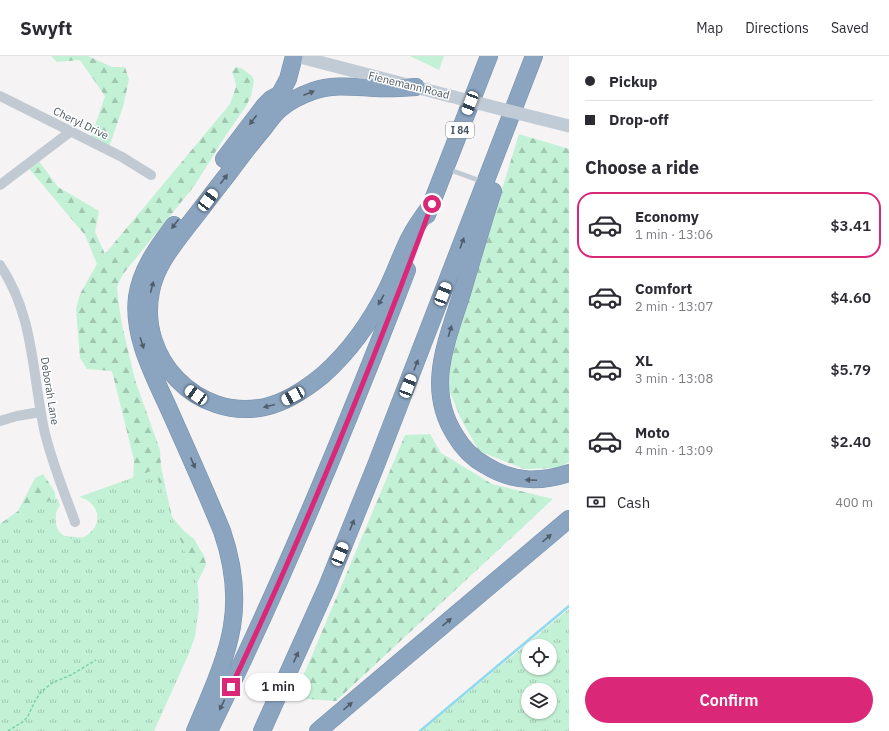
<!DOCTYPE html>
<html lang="en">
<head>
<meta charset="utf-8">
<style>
  :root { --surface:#fff; --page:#f7f7f7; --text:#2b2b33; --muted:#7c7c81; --line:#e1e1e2; --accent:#db2777 }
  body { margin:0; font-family:"IBM Plex Sans",sans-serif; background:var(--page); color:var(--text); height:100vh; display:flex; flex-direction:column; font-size:15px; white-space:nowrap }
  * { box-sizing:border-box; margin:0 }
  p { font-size:13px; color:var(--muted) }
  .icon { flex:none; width:22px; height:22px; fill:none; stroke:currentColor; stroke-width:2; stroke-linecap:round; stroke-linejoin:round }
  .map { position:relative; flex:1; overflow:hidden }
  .drawer { display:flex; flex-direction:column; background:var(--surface); width:320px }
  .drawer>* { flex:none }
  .hud { display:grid; align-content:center; height:88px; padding:0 16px; background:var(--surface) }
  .buttons { position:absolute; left:521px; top:583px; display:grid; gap:8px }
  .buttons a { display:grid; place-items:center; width:36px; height:36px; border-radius:50%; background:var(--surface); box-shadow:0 1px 3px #0004; font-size:20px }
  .end { position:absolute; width:18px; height:18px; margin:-9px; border:5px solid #db2777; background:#fff; box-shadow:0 0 0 2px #fff }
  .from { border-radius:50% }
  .bubble { position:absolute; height:28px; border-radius:14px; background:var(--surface); box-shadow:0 1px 3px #0004; font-size:13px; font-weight:600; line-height:28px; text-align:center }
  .car { position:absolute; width:12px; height:24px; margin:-12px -6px; border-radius:5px; box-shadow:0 0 3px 1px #0007; background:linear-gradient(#fff 24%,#345 0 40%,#fff 0 76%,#345 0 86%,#fff 0) }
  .hud b { display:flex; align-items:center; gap:14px; height:38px; font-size:15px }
  .hud b+b { border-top:1px solid var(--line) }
  .hud i { width:10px; height:10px; background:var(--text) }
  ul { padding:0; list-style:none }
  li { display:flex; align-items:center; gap:12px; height:66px; margin:0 8px 6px; padding:0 8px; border:2px solid transparent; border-radius:16px }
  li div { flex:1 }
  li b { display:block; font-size:15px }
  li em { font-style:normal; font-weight:600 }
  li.selected { border-color:var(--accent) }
  li>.icon { width:36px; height:36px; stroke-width:1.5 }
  h2 { padding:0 16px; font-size:18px; line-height:48px }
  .pay { display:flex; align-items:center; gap:10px; height:44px; padding:0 16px; font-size:15px }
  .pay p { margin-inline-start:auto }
  .primary-button { display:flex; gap:8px; margin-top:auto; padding:8px 16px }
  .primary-button a { flex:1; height:46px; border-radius:24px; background:var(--accent); color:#fff; font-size:16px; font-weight:600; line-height:46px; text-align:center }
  header { display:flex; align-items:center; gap:24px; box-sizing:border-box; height:56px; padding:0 20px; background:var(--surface); border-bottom:1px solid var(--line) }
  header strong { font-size:19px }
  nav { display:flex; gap:22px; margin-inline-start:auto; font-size:14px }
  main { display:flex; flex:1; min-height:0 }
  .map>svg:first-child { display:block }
</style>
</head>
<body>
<header>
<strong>Swyft</strong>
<nav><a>Map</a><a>Directions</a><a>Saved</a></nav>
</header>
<main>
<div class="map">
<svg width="569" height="675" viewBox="0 0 569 675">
  <defs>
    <pattern id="forest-firs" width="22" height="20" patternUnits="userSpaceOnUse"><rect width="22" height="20" fill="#c3f1d5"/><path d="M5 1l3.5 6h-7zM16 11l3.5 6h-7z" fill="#a0c6b0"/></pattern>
    <pattern id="park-tufts" width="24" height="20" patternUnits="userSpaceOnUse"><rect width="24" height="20" fill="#c3f1d5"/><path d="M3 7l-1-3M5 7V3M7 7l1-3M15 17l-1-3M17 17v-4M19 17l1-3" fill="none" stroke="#a0c6b0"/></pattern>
  </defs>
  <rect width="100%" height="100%" fill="#f5f3f3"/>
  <polygon fill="#c3f1d5" points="410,0 444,0 439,14"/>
  <g fill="url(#forest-firs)">
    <polygon points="51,0 88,0 112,11 125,11 129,23 123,51 108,94 90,85 105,40 80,4 57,6"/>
    <polygon points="236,11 241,12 252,20 254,25 251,40 246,50 224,82 195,129 123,218 117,230 118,243 122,269 135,324 160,394 161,411 172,461 184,475 194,483 205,502 206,509 197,527 0,673 0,468 18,455 35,422 43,418 55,436 56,479 95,483 133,428 134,404 112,315 87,313 80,302 76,253 80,238 97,208 85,179 26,109 36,101 58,131 99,155 95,176 105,198 230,48 236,31 235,24 232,16"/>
    <polygon points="519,78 569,93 569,406 558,412 524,413 479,395 461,363 449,334 451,299"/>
    <polygon points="430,378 441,397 492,428 553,443 336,645 294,642 405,379"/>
  </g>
  <g fill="url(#park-tufts)" fill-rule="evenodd">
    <path d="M154 414 198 530 199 552 195 580 190 595 154 675H0V469L24 455 57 442 60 449C52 460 54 478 69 482 84 486 100 473 97 458 95 449 88 443 79 441Z"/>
    <path d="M569 553V675H422ZM528 590H550V612H528ZM528 634H550V656H528Z"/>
  </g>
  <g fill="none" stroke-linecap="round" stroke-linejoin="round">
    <polyline stroke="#90daee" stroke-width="2.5" points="420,675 569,550"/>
    <defs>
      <g id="motorway">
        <path d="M416 31C403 32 389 33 375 32 354 31 333 28 313 35 302 39 289 45 280 53 274 58 269 65 264 72 251 87 240 102 228 118 215 134 203 151 190 167 174 188 156 209 151 235 137 302 197 365 265 351 287 346 306 333 323 319 350 295 371 265 387 233 395 217 401 199 409 183 415 171 423 160 432 148"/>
        <polyline points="279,49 280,38 288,23 294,0"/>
        <polyline points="224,103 265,49 271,43 280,38"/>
        <path d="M493 135C482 169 472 203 462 237 447 285 425 332 455 379 462 391 472 402 485 409 512 426 539 427 569 417"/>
        <polyline points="427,159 489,0"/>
        <path d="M174 169C157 192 141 213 137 241 132 283 156 323 172 360 189 398 206 436 222 475 250 556 226 601 195 675"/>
        <path d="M209 675C283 525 347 370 407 214"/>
        <polyline points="262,675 326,533 376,409 534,0"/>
        <polyline points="318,675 569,463"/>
      </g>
    </defs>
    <use href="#motorway" stroke="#7690ad" stroke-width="18"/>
    <polyline stroke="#7ad0a6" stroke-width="1.5" stroke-dasharray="3 2" stroke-linecap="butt" points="8,675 24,665 28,660 35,645 41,636 52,627 71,619 96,604"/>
    <polyline stroke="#c1cad2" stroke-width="5" points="448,113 483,126"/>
    <g stroke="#c1cad2" stroke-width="10">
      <polyline points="0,40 122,101 151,119"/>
      <polyline points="0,129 70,76"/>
      <path d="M0 209C34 259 32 317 44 373 51 405 64 435 75 466"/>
      <polyline points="0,365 17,360 40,356"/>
    </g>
    <g stroke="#c1cbd6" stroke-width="13">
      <polyline points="296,0 450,40"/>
      <polyline points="537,62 569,70"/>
    </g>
    <use href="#motorway" stroke="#8ba5c1" stroke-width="17"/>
    <polyline stroke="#c1cbd6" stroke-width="13" points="450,40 537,62"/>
  </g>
  <defs><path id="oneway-solid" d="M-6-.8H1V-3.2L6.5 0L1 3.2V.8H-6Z"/></defs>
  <g fill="#505e6b">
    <use href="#oneway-solid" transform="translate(309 37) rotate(-21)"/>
    <use href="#oneway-solid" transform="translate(253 64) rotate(127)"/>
    <use href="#oneway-solid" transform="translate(224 123) rotate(-53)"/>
    <use href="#oneway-solid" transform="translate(175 168) rotate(127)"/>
    <use href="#oneway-solid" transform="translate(462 187) rotate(-70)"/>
    <use href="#oneway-solid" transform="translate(152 231) rotate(-75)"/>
    <use href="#oneway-solid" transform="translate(381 244) rotate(119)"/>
    <use href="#oneway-solid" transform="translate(450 275) rotate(-73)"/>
    <use href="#oneway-solid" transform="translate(142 287) rotate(72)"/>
    <use href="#oneway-solid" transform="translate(416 309) rotate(-69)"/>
    <use href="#oneway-solid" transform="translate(269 350) rotate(166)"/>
    <use href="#oneway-solid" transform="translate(193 407) rotate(67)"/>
    <use href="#oneway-solid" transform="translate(531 424) rotate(-177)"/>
    <use href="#oneway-solid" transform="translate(352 469) rotate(-68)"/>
    <use href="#oneway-solid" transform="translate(547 482) rotate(-40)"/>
    <use href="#oneway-solid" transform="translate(447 566) rotate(-40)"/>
    <use href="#oneway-solid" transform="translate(296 601) rotate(-66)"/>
    <use href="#oneway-solid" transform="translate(222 649) rotate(116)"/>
    <use href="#oneway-solid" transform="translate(348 650) rotate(-40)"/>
  </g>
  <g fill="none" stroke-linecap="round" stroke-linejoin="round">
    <path stroke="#db2777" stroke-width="5" d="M231 631C306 473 371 312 432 148"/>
  </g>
  <g text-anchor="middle" stroke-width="3" stroke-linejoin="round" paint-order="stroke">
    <rect fill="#fff" stroke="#808990" stroke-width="1" x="446" y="66" width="28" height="16" rx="3"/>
    <g font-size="10" font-weight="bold" fill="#4a5661">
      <text x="460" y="78">I 84</text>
    </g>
    <g font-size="11" fill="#4a5661" stroke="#fff">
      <text transform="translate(409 29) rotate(14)" y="4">Fienemann Road</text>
      <text transform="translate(81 67) rotate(26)" y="4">Cheryl Drive</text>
      <text transform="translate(50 335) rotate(81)" y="4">Deborah Lane</text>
    </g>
  </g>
</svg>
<div class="buttons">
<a><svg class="icon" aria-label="locate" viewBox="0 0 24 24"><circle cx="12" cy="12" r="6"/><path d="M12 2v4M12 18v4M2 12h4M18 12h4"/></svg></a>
<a><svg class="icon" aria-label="layers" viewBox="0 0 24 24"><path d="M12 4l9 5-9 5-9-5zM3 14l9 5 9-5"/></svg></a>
</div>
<i class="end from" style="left:432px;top:148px"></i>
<i class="end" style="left:231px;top:631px"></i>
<div class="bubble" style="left:245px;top:617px;width:66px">1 min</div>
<i class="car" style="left:470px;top:47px;rotate:201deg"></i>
<i class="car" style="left:208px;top:144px;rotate:37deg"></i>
<i class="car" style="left:443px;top:238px;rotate:21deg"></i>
<i class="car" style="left:408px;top:330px;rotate:21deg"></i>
<i class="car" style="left:196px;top:339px;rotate:304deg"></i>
<i class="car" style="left:293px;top:340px;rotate:242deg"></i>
<i class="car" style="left:340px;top:498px;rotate:22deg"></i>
</div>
<section class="drawer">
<div class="hud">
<b><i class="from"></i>Pickup</b>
<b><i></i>Drop-off</b>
</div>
<h2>Choose a ride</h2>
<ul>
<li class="selected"><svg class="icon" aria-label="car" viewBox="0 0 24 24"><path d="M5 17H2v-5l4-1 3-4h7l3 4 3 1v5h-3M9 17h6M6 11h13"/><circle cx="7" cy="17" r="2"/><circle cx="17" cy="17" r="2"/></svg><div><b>Economy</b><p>1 min · 13:06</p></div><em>$3.41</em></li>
<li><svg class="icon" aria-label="car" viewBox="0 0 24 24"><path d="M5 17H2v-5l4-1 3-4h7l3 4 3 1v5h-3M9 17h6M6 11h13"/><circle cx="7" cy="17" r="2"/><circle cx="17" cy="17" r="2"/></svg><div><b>Comfort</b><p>2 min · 13:07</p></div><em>$4.60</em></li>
<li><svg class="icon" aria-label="car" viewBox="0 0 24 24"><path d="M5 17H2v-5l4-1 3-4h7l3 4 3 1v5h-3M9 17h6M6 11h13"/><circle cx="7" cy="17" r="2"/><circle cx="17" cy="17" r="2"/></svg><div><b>XL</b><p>3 min · 13:08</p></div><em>$5.79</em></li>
<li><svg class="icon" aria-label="car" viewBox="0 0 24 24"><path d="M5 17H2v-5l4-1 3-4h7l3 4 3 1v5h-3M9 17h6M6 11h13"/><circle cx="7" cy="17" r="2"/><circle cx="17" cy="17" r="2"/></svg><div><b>Moto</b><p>4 min · 13:09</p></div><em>$2.40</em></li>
</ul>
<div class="pay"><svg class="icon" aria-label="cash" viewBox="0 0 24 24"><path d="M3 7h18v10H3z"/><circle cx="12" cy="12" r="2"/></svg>Cash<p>400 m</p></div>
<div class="primary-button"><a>Confirm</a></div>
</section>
</main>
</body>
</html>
